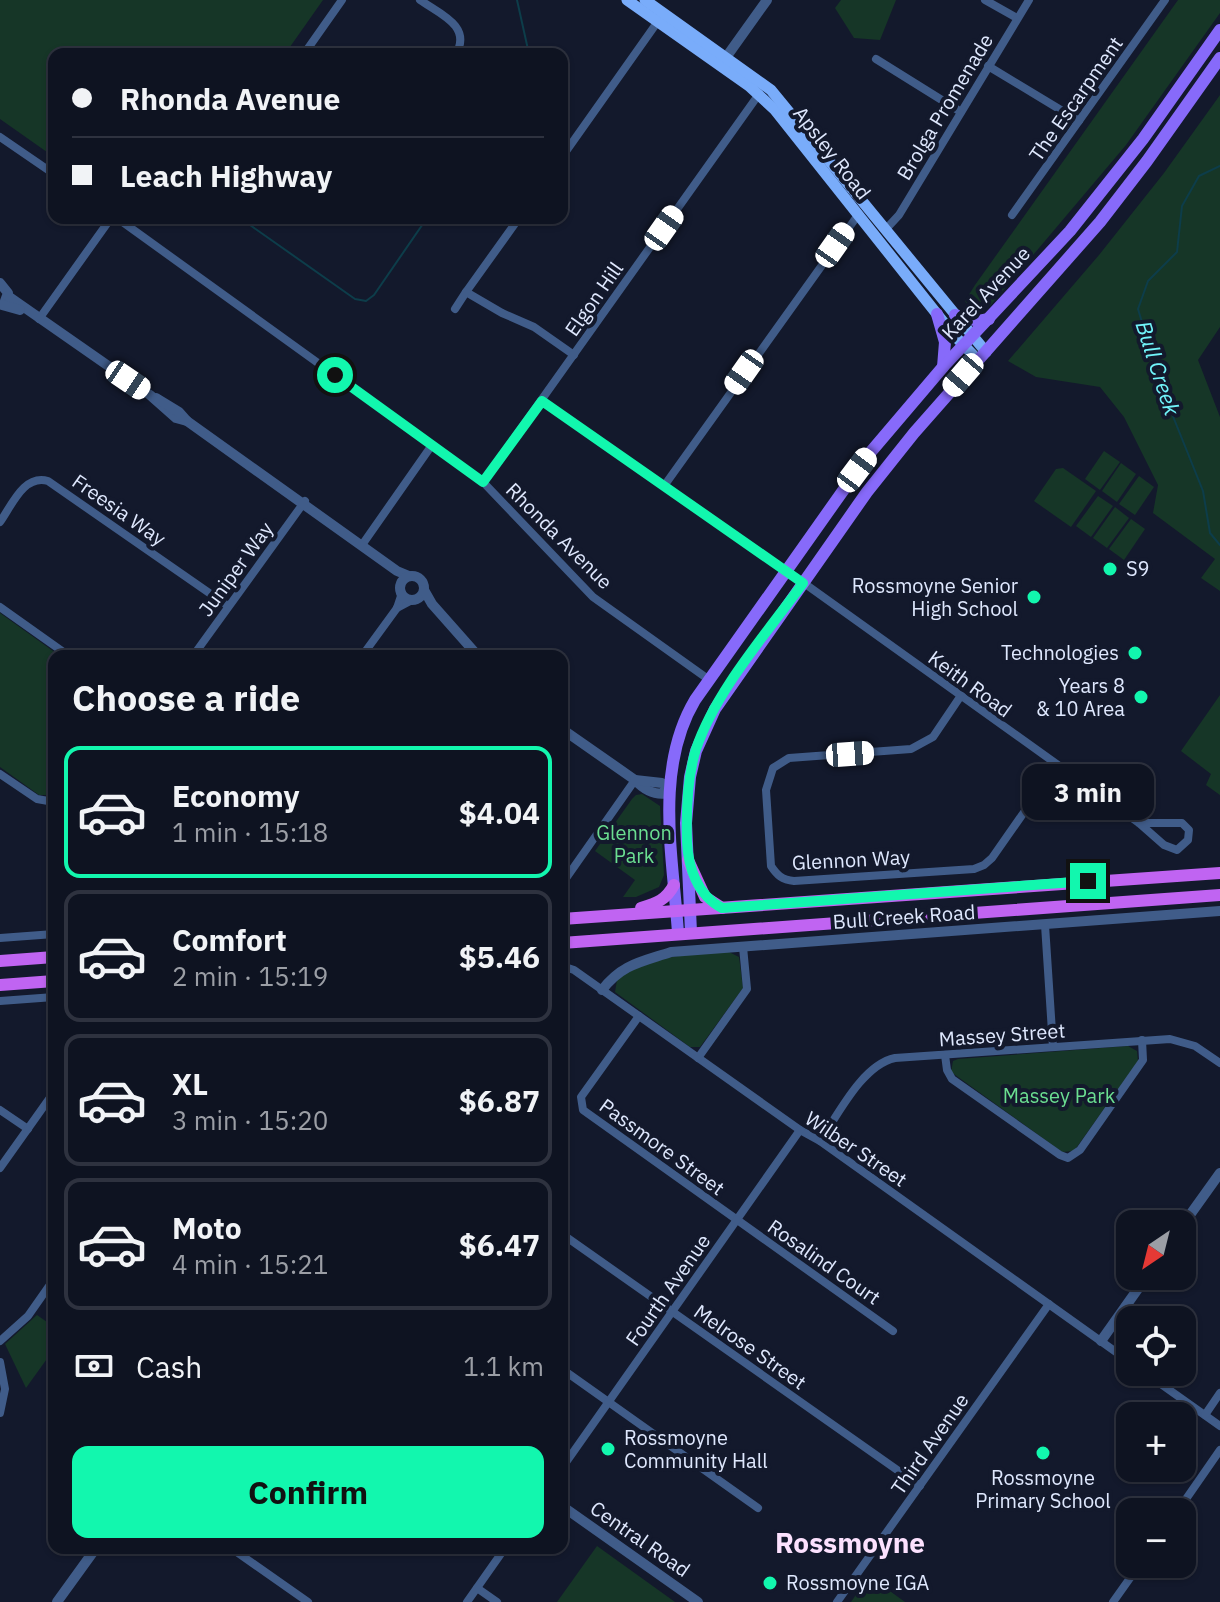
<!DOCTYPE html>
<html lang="en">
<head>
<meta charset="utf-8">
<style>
  :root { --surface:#0e1321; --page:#1c202e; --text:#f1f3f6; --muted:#9b9ea5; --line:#2e323f; --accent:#12f7ae }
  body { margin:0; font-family:"IBM Plex Sans",sans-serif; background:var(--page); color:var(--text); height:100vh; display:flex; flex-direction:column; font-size:30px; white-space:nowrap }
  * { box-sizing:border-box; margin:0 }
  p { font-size:26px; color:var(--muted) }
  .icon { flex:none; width:44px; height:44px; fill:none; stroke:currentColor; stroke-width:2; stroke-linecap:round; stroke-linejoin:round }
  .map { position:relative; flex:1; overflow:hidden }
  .sheet { position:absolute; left:48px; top:650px; width:520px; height:904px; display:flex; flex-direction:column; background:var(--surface); border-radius:16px; box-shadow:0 2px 6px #0004,0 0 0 2px var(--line) }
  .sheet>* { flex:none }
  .guide { position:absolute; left:48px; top:48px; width:520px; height:176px; border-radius:16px; box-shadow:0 2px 6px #0004,0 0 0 2px var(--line); display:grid; align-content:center; height:176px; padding:0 24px; background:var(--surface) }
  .needle { width:52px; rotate:215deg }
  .fabs { position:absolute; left:1116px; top:1210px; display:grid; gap:16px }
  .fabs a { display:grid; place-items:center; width:80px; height:80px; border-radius:16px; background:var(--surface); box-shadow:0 2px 6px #0004,0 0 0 2px var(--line); font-size:40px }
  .end { position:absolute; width:36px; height:36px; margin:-18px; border:10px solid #12f7ae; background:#111; box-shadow:0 0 0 4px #111 }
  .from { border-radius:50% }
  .bubble { position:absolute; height:56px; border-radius:16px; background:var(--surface); box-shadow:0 2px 6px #0004,0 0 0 2px var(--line); font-size:26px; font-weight:700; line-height:56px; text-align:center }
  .car { position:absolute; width:24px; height:48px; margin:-24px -12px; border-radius:10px; box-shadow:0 0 6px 2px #0007; background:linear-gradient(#fff 24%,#345 0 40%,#fff 0 76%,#345 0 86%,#fff 0) }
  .guide b { display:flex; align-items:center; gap:28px; height:76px; font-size:30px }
  .guide b+b { border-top:2px solid var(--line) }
  .guide i { width:20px; height:20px; background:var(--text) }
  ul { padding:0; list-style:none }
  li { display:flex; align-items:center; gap:24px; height:132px; margin:0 16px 12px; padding:0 8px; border:4px solid var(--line); border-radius:16px }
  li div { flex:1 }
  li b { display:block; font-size:30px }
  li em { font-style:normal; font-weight:700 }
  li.active { border-color:var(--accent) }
  li>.icon { width:72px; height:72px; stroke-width:1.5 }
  h2 { padding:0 24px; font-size:36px; line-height:96px }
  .pay { display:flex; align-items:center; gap:20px; height:88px; padding:0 24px; font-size:30px }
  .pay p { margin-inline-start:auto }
  .cta { display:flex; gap:16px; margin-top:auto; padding:16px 24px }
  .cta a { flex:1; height:92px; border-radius:16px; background:var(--accent); color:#111; font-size:32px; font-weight:700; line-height:92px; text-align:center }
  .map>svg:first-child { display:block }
</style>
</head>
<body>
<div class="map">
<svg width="1220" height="1602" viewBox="0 0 1220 1602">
  <rect width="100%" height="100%" fill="#13192c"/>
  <g fill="#163627">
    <polygon points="0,0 323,0 285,54 54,54 54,157 0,119"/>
    <polygon points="841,0 896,0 880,40 854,38 835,8"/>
    <polygon points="1178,0 1220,0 1220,13 1126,145 990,306 970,308 965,301 975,285"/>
    <polygon points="1220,95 1220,327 1198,360 1220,417 1220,591 1201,578 1215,559 1153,513 1158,485 1124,417 1100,387 1036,377 1008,361 1099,255 1164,173"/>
    <polygon points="1104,451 1120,462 1100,490 1085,479"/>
    <polygon points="1121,463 1136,474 1117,502 1102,491"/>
    <polygon points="1063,468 1096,491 1071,527 1034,501 1056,469"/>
    <polygon points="1139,476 1154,487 1135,515 1119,504"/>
    <polygon points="1098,496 1113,506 1091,537 1076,526"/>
    <polygon points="1115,507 1129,518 1107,548 1093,538"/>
    <polygon points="1131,519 1145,529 1124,560 1109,549"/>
    <polygon points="0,613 60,656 54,656 54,795 39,795 0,767"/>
    <polygon points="1220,695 1220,795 1206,785 1211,774 1181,751"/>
    <polygon points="642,794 660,806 664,875 659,887 636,897 623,897 635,880 595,851 632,799 636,795"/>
    <path d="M729 952 739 957 743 988 700 1047H690L615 992 617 980C645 954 692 955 729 952Z"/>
    <polygon points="1128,1046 1137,1051 1138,1061 1074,1151 1062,1152 951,1072 953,1061 958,1059"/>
    <polygon points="37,1315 54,1327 54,1349 26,1388 5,1344"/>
    <polygon points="597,1546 675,1602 557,1602"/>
    <polygon points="869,1576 905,1602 851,1602"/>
  </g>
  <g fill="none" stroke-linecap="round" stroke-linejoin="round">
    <g stroke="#0d3d4a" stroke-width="2">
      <polyline points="517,0 529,54"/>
      <polyline points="1220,166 1199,176 1182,206 1177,252 1148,281 1138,309 1162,389 1203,491 1210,533 1220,545"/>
      <polyline points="240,218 355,299 366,301 374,295 427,218"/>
    </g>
    <g stroke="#405c89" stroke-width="8">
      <path d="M420 0C440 14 472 26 456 54"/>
      <polyline points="985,0 1017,18"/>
      <polyline points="304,54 342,0"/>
      <polyline points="876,59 961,112"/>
      <polyline points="988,66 1079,121"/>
      <polyline points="0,137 54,174"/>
      <polyline points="562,157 661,17"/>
      <polyline points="1012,215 1165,0"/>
      <polyline points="117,218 483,482 593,597 708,679"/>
      <polyline points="519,218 466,292 502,313 534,327 574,355"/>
      <polyline points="886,229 899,215 1029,0"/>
      <polyline points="455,309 466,292"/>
      <polyline points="39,319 111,218"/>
      <polyline points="542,401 808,586 1139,823 1164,845 1177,850 1188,840 1189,830 1182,823 1139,823"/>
      <polyline points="483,482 759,94"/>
      <polyline points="664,486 858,215"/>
      <path d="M0 522C12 505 24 474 48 481L228 606"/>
      <polyline points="362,545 432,445"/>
      <polyline points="0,607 69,656"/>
      <polyline points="397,608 412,600"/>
      <polyline points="193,656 305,501"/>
      <polyline points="362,656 397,608 402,593"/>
      <path d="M960 697 933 737 911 749 789 758 773 768 766 790 771 866C777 875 782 880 794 881L974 869 984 865 992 858 1057 765"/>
      <polyline points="0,774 37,799 54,802"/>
      <polyline points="562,884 635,780"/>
      <polyline points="1045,925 1053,1047"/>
      <polyline points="0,938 54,934"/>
      <polyline points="562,966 574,970 800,1130 820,1141 1130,1362"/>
      <polyline points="0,1001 54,997"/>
      <polyline points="639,1016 581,1097 583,1110 893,1331"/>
      <polyline points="945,1055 947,1070 952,1079 1060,1155 1068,1158 1080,1150 1143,1060 1142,1040"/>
      <polyline points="698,1058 747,989 743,947"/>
      <polyline points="0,1110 28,1129"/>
      <path d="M820 1141C838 1115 862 1065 895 1058L1170 1039 1195 1046 1220 1063"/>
      <polyline points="0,1168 54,1092"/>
      <polyline points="562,1234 920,1486"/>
      <polyline points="0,1341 28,1316 54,1279"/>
      <polyline points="0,1362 5,1389 0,1413"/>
      <polyline points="562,1369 758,1508"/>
      <polyline points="1144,1372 1220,1426"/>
      <polyline points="1205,1415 1220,1393"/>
      <polyline points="562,1468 800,1130"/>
      <polyline points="1177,1512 1220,1450"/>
      <polyline points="231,1548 308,1602"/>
      <polyline points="477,1588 497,1602"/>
      <polyline points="467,1602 505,1548"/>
      <polyline points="837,1602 1049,1304"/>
      <polyline points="1113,1602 1140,1564"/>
    </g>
    <g stroke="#405c89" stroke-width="10">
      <polyline points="722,63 767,0"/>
      <polyline points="0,283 8,293 5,301"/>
      <polyline points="8,296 150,395 176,418 187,421 397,571 409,576"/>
      <polyline points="2,305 20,310"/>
      <polyline points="156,398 179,412 187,421"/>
      <circle cx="412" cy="588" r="12"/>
      <polyline points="424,590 432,604 478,656"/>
      <path d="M562 729 635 780C645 791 655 796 669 793"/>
      <polyline points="635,780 662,783 669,793"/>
      <path d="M602 990C622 964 641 962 671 952L1220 911"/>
      <polyline points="1182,1226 1220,1173"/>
      <polyline points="1101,1341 1147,1276"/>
      <polyline points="562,1506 698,1602"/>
      <polyline points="57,1602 96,1548"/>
    </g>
    <g stroke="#79acfa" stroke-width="11">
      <polyline points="627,0 749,86 775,110 952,333 978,360"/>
      <polyline points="645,0 771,90 986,352"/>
    </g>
    <g stroke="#876afa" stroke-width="12">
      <polyline points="937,314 945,342 943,367"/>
      <polyline points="955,315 978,321 989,319"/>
      <polyline points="691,932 686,823 690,777 696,751 715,709 867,492 914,433 1100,222 1147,161 1220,58"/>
      <path d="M678 933C673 857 654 769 695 700L869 454 943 367 1070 231 1143 139 1220 30"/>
    </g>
    <g stroke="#c064f2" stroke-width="12">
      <polyline points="688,860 705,897 722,908"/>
      <path d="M641 908C657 903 666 900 674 885"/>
      <polyline points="562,919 1220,873"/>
      <polyline points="562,943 1220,895"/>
      <polyline points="0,961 54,957"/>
      <polyline points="0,985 54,981"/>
    </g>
  </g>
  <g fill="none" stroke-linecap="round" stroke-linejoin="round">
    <path stroke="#12f7ae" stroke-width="10" d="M335 375 483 482 542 401 803 583C767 633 716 690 696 749 687 778 686 810 687 841 688 867 697 895 722 908L1088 881"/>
  </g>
  <g fill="#12f7ae" stroke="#13192c" stroke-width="3">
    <circle cx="1110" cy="569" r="8"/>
    <circle cx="1034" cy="597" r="8"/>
    <circle cx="1135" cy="653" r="8"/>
    <circle cx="1141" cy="697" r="8"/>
    <circle cx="608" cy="1449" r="8"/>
    <circle cx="1043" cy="1453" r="8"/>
    <circle cx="770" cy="1583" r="8"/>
  </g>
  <g text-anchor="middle" stroke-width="8" stroke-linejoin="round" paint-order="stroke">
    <g font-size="20" fill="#dfe8fe" stroke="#13192c">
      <text transform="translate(1076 99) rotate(-55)" y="7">The Escarpment</text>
      <text transform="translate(945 107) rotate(-59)" y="7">Brolga Promenade</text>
      <text transform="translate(832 153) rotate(52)" y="7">Apsley Road</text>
      <text transform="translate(986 293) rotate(-47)" y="7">Karel Avenue</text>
      <text transform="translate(594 299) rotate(-55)" y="7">Elgon Hill</text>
      <text transform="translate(119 510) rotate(35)" y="7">Freesia Way</text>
      <text transform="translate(559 536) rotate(45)" y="7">Rhonda Avenue</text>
      <text transform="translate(236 569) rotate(-54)" y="7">Juniper Way</text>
      <text transform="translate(970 684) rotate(36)" y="7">Keith Road</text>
      <text transform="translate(851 860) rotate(-3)" y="7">Glennon Way</text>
      <text transform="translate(904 917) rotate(-4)" y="7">Bull Creek Road</text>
      <text transform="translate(1002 1035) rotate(-4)" y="7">Massey Street</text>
      <text transform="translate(662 1147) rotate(36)" y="7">Passmore Street</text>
      <text transform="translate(856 1149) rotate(34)" y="7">Wilber Street</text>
      <text transform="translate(824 1262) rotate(35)" y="7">Rosalind Court</text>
      <text transform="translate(668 1290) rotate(-55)" y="7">Fourth Avenue</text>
      <text transform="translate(750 1347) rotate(35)" y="7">Melrose Street</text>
      <text transform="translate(930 1444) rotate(-55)" y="7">Third Avenue</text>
      <text transform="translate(640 1539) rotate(35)" y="7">Central Road</text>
    </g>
    <g font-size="20" fill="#dfe8fe" stroke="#13192c" text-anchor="start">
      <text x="1126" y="576">S9</text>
      <text x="1018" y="593" text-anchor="end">Rossmoyne Senior<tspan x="1018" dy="23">High School</tspan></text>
      <text x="1119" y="660" text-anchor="end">Technologies</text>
      <text x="1125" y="693" text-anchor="end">Years 8<tspan x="1125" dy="23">&amp; 10 Area</tspan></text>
      <text x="624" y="1445">Rossmoyne<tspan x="624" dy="23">Community Hall</tspan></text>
      <text x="1043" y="1485" text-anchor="middle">Rossmoyne<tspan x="1043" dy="23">Primary School</tspan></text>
      <text x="786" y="1590">Rossmoyne IGA</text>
    </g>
    <g font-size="20" fill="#6bde91" stroke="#13192c">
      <text x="634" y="840">Glennon<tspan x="634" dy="23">Park</tspan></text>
      <text x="1059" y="1103">Massey Park</text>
    </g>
    <g font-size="22" font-style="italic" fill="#71f4fa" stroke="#13192c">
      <text transform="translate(1158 368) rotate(72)" y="8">Bull Creek</text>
    </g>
    <g font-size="28" font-weight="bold" fill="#fce1fe" stroke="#13192c">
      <text x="850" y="1553">Rossmoyne</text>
    </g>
  </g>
</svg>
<div class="fabs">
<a><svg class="needle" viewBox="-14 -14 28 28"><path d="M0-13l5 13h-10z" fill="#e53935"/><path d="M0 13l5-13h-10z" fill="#9b9ea5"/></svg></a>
<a><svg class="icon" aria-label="locate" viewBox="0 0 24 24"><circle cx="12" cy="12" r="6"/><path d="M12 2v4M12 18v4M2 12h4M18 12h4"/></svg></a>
<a>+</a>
<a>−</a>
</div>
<i class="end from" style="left:335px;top:375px"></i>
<i class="end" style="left:1088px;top:881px"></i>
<div class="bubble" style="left:1022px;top:764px;width:132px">3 min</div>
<i class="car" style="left:664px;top:228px;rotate:35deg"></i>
<i class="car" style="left:835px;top:245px;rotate:35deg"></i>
<i class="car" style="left:744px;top:372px;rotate:215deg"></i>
<i class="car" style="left:963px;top:375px;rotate:221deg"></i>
<i class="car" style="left:128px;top:380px;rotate:124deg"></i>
<i class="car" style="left:857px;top:470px;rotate:37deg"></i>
<i class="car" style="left:850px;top:754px;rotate:86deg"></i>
<div class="guide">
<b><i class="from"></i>Rhonda Avenue</b>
<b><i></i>Leach Highway</b>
</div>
<section class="sheet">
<h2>Choose a ride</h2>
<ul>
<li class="active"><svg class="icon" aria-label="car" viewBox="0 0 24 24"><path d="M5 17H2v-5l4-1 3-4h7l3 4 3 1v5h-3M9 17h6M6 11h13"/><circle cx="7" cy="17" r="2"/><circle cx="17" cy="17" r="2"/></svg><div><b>Economy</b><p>1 min · 15:18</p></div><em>$4.04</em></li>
<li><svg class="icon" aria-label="car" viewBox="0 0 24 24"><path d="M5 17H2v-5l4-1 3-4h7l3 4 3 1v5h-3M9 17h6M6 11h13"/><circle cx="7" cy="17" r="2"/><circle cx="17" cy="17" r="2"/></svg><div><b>Comfort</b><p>2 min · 15:19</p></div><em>$5.46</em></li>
<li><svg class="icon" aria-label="car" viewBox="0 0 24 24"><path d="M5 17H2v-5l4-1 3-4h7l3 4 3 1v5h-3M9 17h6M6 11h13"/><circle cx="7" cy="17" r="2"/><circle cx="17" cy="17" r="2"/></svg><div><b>XL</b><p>3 min · 15:20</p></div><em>$6.87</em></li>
<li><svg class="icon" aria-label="car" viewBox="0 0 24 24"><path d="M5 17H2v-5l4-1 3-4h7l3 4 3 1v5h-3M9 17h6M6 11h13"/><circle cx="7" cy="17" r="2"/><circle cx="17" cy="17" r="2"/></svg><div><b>Moto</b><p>4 min · 15:21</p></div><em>$6.47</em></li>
</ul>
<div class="pay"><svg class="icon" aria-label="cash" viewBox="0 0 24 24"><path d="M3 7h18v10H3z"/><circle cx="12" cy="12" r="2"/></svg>Cash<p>1.1 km</p></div>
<div class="cta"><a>Confirm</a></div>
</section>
</div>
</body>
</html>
